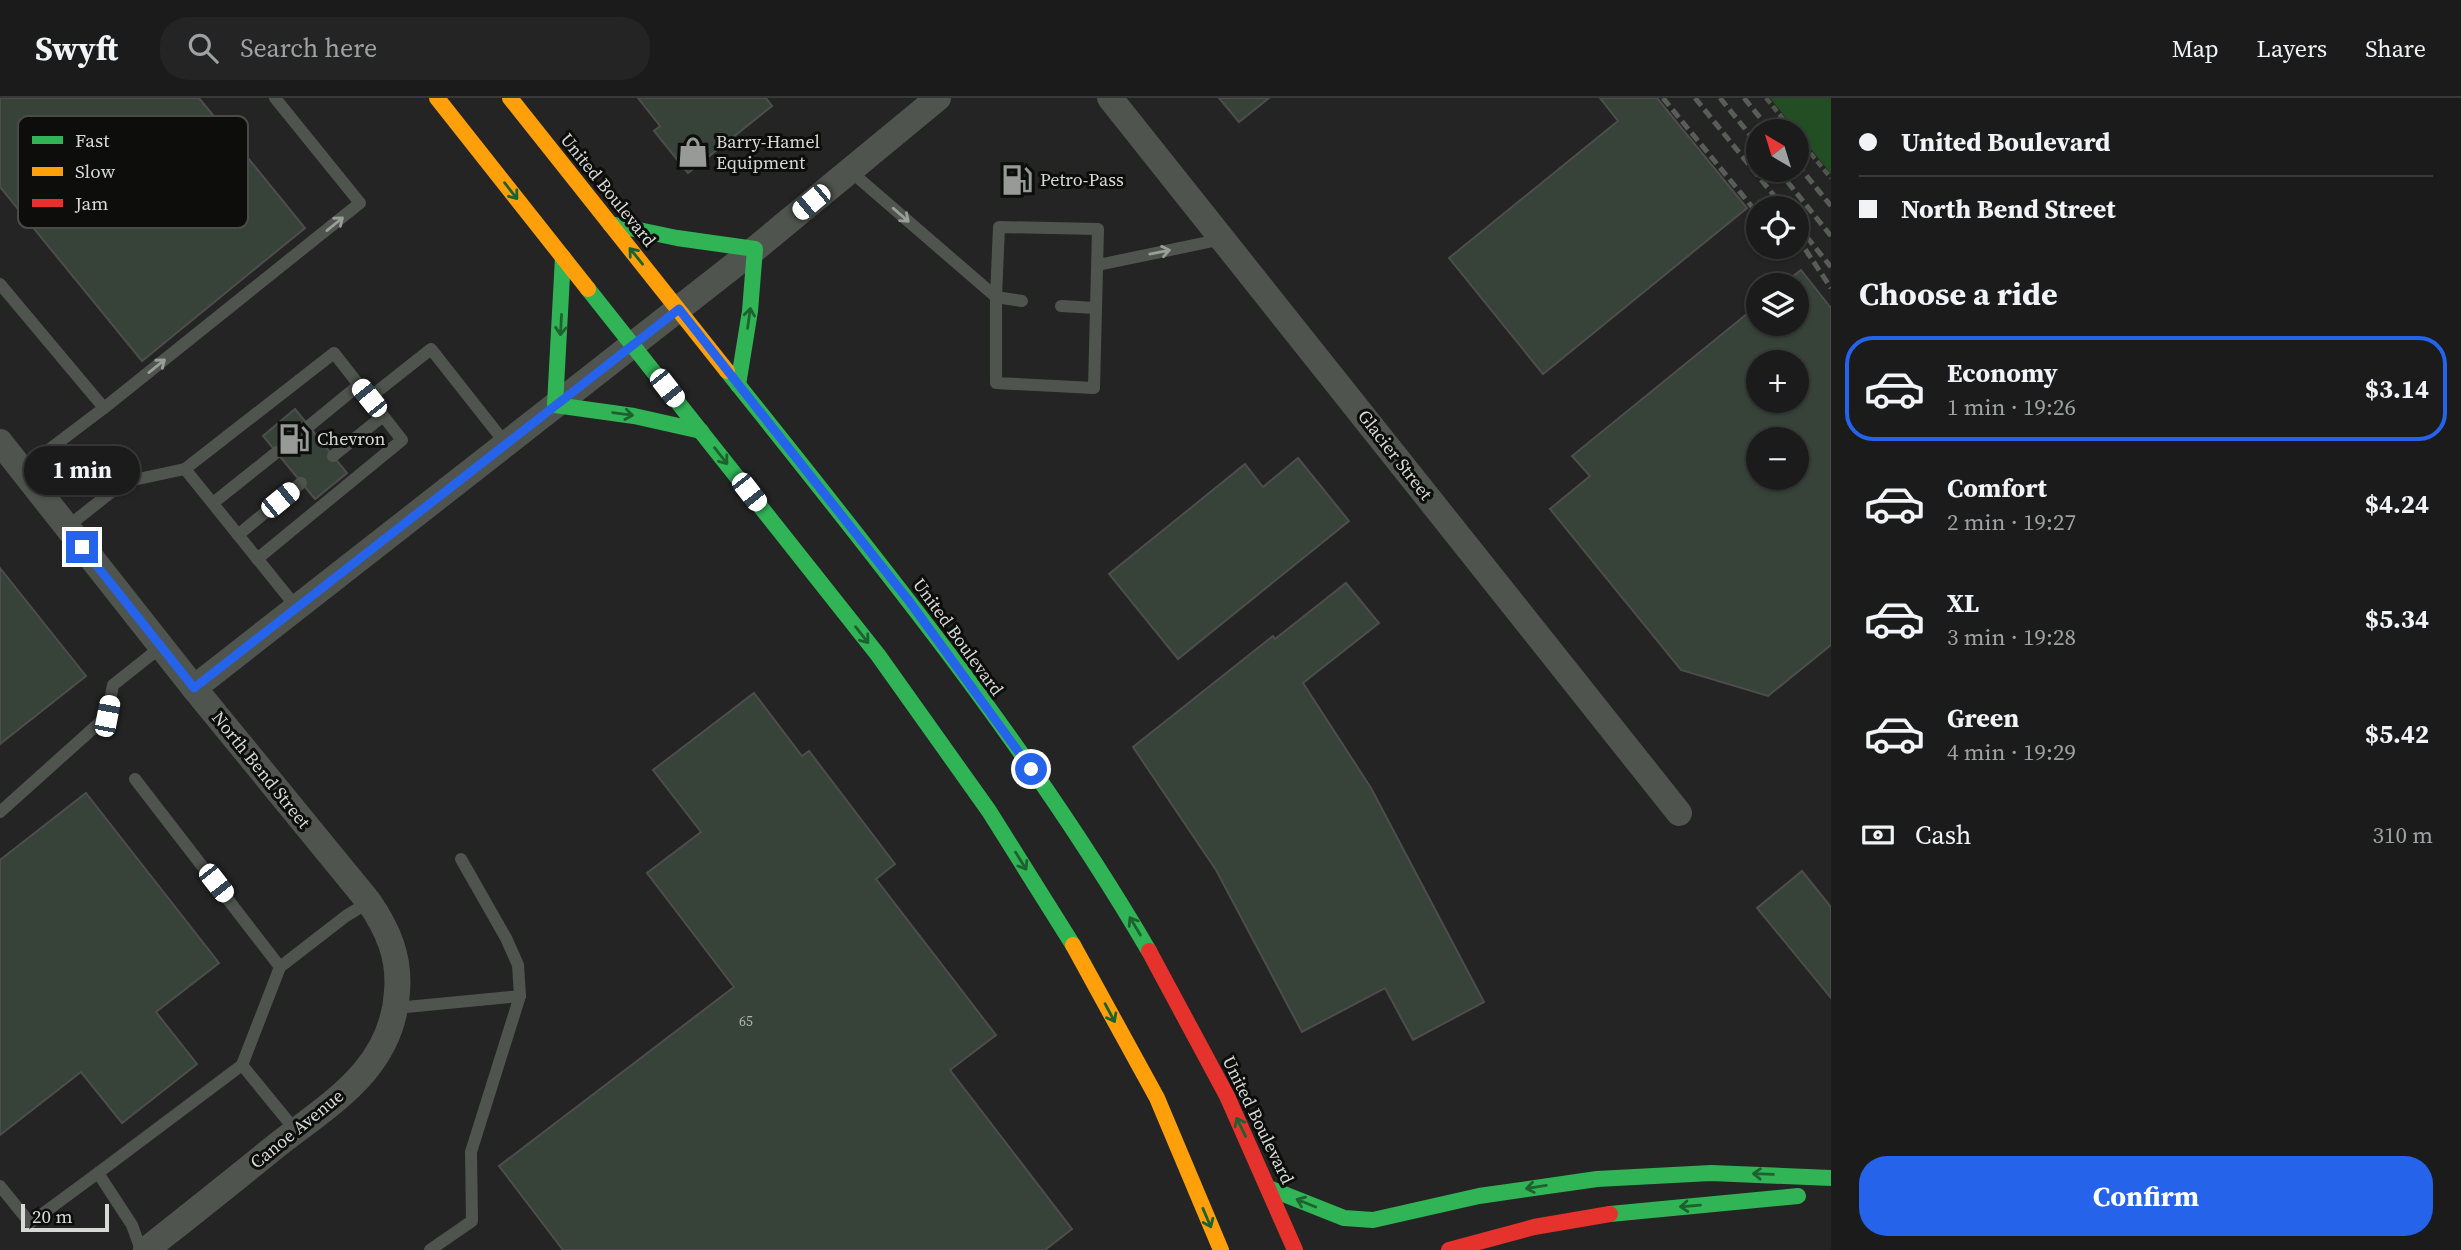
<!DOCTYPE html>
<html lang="en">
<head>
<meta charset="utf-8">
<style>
  :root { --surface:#1a1b1a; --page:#232423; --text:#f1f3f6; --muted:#9fa1a2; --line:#383939; --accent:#2563eb }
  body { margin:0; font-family:"Source Serif 4",serif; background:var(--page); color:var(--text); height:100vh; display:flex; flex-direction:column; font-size:26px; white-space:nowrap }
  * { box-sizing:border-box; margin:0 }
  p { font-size:23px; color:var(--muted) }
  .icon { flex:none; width:38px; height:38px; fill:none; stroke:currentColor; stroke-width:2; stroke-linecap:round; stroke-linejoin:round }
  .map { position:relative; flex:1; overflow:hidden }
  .panel { display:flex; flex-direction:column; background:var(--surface); width:630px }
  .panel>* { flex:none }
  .top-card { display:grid; align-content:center; height:154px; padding:0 28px; background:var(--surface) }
  .needle { width:46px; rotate:322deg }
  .buttons { position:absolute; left:1746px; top:21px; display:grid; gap:14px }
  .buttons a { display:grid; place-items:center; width:63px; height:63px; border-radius:50%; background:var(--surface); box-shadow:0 2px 5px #0004,0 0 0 2px var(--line); font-size:35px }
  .scale { position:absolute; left:21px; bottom:18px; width:88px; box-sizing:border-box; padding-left:7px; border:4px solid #d7d9d7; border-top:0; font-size:19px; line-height:24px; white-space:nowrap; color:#d7d9d7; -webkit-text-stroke:5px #0d0e0c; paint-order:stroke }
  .end { position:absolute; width:32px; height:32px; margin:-16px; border:9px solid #2563eb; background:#fff; box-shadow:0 0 0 4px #fff }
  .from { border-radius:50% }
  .bubble { position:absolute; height:49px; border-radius:24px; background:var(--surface); box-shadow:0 2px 5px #0004,0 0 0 2px var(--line); font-size:23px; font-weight:700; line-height:49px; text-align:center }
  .car { position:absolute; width:21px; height:42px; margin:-21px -10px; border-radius:9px; box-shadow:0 0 5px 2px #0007; background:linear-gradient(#fff 24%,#345 0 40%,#fff 0 76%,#345 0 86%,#fff 0) }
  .top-card b { display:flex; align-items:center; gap:24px; height:66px; font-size:26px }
  .top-card b+b { border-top:2px solid var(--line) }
  .top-card i { width:18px; height:18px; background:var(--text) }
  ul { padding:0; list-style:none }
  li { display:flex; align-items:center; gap:21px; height:105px; margin:0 14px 10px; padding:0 14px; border:4px solid transparent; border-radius:28px }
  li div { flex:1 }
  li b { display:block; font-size:26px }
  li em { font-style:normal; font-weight:700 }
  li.selected { border-color:var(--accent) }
  li>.icon { width:63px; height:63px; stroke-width:1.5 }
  h2 { padding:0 28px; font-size:32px; line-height:84px }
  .pay { display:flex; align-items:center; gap:18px; height:77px; padding:0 28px; font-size:26px }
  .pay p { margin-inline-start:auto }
  .cta { display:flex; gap:14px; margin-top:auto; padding:14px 28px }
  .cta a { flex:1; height:80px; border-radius:28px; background:var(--accent); color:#fff; font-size:28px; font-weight:700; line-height:80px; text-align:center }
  header { display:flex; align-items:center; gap:42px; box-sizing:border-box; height:98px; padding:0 35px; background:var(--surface); border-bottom:2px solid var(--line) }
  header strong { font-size:33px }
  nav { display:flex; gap:38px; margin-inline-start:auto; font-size:24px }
  .search { width:490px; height:63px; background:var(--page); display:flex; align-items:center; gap:18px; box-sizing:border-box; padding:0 24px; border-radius:28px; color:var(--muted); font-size:26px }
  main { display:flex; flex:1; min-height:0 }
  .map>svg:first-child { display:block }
</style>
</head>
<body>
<header>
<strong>Swyft</strong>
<div class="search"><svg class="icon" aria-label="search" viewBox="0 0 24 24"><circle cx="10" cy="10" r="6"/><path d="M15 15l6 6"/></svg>Search here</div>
<nav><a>Map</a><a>Layers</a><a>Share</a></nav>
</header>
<main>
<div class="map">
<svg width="1831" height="1152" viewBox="0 0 1831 1152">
  <rect width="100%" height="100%" fill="#232423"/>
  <polygon fill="#234d22" points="1770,0 1831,0 1831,76"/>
  <g fill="#374338" stroke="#4c4d4c" stroke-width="2" fill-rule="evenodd">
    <polygon points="0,0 199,0 305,130 142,263 0,89"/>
    <polygon points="638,0 766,0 772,8 688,75 654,33 660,28"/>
    <polygon points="1219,0 1269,0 1239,24"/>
    <polygon points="1600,0 1657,0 1747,110 1543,276 1449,160 1618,23"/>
    <path d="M1801 172 1831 210V547L1768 598 1681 572 1550 411 1590 378 1572 358 1759 206V226H1797V187H1782ZM1759 264H1797V303H1759ZM1759 341H1797V380H1759Z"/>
    <polygon points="295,311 347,375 315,401 263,338"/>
    <polygon points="1298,360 1349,423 1178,561 1109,476 1245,366 1263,389"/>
    <polygon points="0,470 86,578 0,646"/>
    <polygon points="1346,485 1379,525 1303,585 1371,690 1484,904 1413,942 1385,890 1302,934 1216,772 1133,649 1273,538 1275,541"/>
    <polygon points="754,595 802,658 809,653 895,766 876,781 996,937 950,972 1072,1131 1045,1152 563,1152 499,1068 734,889 647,775 701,734 653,672"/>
    <polygon points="86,695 219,865 156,914 197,966 122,1025 81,974 0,1037 0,762"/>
    <polygon points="1802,773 1831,809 1831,900 1757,810"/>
  </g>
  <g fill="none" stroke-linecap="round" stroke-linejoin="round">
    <g stroke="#515550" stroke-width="4.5" stroke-dasharray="7 3.5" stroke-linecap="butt">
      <polyline points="1766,0 1793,33"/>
      <polyline points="1797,39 1831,80"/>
    </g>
    <g stroke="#4f554e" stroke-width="12">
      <polyline points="849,72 996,199 1022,203"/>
      <polygon points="999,129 1098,131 1094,290 996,285 996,199"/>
      <polyline points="1098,167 1223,141"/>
      <polyline points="0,186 104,310 22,372"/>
      <polyline points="1061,208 1095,210"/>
      <polyline points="369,300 431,251 506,346"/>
      <polyline points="104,310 360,105 275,0"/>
      <polyline points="309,328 359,287"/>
      <polyline points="333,358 383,318"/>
      <polyline points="185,371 334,255 402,342 257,461"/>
      <polyline points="213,405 277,354"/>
      <polyline points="67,429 124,384 185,371 297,510"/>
      <polyline points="238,437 301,385"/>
      <polyline points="0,714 107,618 113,587 161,549"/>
      <polyline points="280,869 346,818 369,804"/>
      <polyline points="396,910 520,898 518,867 506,840 461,761"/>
      <polyline points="242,967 296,1033"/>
      <polyline points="98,1075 242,967 280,869 135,681"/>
      <polyline points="0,1088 30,1125 98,1075 132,1127 141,1152"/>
      <polyline points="430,1152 472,1123 471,1054 520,898"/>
    </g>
    <g stroke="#4f554e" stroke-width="26">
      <polyline points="1110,0 1679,715"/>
      <path d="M0 344 194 590 369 804C388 832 400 859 397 894 392 971 331 1005 276 1048 233 1083 190 1117 146 1152"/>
      <polyline points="194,590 755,151 938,0"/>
    </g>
    <g stroke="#30b455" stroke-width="16">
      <polyline points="610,126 677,140 755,151 750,213 738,287"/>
      <polyline points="563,159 555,307 634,318 701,333"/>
      <polyline points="588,191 878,557 989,713 1073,847"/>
      <path d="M727 273C876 460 1028 646 1149 853"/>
      <polyline points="1271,1091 1344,1120 1373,1122 1479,1098 1597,1081 1711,1075 1831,1080"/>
      <polyline points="1610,1116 1798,1098"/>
    </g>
    <g stroke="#ff9f0a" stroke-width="16">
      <polyline points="437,0 588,191"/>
      <polyline points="510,0 727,273"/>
      <polyline points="1073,847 1157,1000 1221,1152"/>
    </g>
    <g stroke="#e5322d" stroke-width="16">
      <polyline points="1149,853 1227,998 1295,1152"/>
      <polyline points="1449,1152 1534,1129 1610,1116"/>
    </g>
    <g stroke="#595c58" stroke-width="5" stroke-dasharray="10 5" stroke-linecap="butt">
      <polyline points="1663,0 1753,110"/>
      <polyline points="1695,0 1784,110"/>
      <polyline points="1720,0 1759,48"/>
      <polyline points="1744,0 1771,33"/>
      <polyline points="1797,66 1831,108"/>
      <polyline points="1778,72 1831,138"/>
      <polyline points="1797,127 1831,169"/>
      <polyline points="1797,139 1831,190"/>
    </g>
  </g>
  <defs><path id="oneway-shaft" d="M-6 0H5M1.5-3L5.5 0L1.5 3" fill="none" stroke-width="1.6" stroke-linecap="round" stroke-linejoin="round" transform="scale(1.75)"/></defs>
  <g stroke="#1e6130">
    <use href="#oneway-shaft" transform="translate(511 93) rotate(52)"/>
    <use href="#oneway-shaft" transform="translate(636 158) rotate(-129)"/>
    <use href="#oneway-shaft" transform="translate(749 220) rotate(-82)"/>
    <use href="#oneway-shaft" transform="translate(561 227) rotate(93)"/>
    <use href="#oneway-shaft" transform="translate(623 316) rotate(8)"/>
    <use href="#oneway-shaft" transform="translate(721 358) rotate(52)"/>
    <use href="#oneway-shaft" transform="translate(862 537) rotate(52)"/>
    <use href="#oneway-shaft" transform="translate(1021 763) rotate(58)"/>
    <use href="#oneway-shaft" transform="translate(1135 828) rotate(-121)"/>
    <use href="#oneway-shaft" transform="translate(1110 915) rotate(62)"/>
    <use href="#oneway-shaft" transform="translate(1241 1029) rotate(-116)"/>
    <use href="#oneway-shaft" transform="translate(1763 1076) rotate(-178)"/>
    <use href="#oneway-shaft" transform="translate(1536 1089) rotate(171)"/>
    <use href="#oneway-shaft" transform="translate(1306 1105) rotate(-158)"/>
    <use href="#oneway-shaft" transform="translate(1690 1108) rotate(175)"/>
    <use href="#oneway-shaft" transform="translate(1207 1120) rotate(67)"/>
  </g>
  <g stroke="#9a9e99">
    <use href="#oneway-shaft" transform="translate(901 117) rotate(41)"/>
    <use href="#oneway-shaft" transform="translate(335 126) rotate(-39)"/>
    <use href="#oneway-shaft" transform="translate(1160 154) rotate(-11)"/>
    <use href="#oneway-shaft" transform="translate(157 268) rotate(-39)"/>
  </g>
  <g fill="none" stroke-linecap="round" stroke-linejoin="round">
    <polyline stroke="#2563eb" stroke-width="9" points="82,449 194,590 679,211 909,503 1031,671"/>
  </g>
  <defs>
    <symbol id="shop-bare" viewBox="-9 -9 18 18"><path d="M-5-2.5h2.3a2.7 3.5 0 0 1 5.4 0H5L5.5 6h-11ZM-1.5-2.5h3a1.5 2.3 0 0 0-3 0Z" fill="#989a98" stroke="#0d0e0c" stroke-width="2.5" paint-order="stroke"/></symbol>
    <symbol id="fuel-bare" viewBox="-9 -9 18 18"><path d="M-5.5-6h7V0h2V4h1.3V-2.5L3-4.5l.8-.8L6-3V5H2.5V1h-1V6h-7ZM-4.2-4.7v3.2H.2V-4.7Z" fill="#989a98" stroke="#0d0e0c" stroke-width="2.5" paint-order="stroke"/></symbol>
  </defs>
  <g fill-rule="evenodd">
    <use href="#shop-bare" x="671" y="32" width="44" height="44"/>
    <use href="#fuel-bare" x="995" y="60" width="44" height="44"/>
    <use href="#fuel-bare" x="272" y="319" width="44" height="44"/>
  </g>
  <g text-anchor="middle" stroke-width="6" stroke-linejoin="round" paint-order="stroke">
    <g font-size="14" fill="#afb4af">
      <text x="746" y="928">65</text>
    </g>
    <g font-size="18" fill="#d7d9d7" stroke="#0d0e0c" text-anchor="start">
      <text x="716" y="50">Barry-Hamel<tspan x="716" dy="21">Equipment</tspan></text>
      <text x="1040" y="88">Petro-Pass</text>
      <text x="317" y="347">Chevron</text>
    </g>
    <g font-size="18" fill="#d7d9d7" stroke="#0d0e0c">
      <text transform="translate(608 92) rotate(51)" y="6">United Boulevard</text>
      <text transform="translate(1395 357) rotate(52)" y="6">Glacier Street</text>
      <text transform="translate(958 539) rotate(54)" y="6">United Boulevard</text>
      <text transform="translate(261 672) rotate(51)" y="6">North Bend Street</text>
      <text transform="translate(1258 1022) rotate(64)" y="6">United Boulevard</text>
      <text transform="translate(297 1031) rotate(-39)" y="6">Canoe Avenue</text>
    </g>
  </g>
  <rect x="18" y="18" width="230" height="112" rx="10" fill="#0d0e0c" stroke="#4a4b49" stroke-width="2"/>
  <rect x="32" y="38" width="31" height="8" fill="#30b455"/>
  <rect x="32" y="69" width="31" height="9" fill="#ff9f0a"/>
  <rect x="32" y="101" width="31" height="8" fill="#e5322d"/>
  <g font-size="19" fill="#d7d9d7">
    <text x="75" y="49">Fast</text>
    <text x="75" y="80">Slow</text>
    <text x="75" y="112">Jam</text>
  </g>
</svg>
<div class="buttons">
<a><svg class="needle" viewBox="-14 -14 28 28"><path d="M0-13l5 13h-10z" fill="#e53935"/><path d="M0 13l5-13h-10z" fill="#9fa1a2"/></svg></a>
<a><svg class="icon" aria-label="locate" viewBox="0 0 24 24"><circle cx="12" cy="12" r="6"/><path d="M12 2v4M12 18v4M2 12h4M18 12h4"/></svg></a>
<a><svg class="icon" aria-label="layers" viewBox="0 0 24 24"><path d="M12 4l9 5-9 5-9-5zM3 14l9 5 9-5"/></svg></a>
<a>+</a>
<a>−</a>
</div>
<div class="scale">20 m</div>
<i class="end from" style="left:1031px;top:671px"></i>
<i class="end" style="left:82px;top:449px"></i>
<div class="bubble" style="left:24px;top:348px;width:116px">1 min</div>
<i class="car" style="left:811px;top:104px;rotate:230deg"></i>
<i class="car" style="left:667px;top:290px;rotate:142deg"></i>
<i class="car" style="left:369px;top:300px;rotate:321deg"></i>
<i class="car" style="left:749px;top:394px;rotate:142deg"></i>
<i class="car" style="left:280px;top:402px;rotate:51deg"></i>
<i class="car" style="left:107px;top:618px;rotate:11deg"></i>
<i class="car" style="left:216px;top:785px;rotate:142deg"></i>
</div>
<section class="panel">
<div class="top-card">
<b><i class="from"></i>United Boulevard</b>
<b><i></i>North Bend Street</b>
</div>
<h2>Choose a ride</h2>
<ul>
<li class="selected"><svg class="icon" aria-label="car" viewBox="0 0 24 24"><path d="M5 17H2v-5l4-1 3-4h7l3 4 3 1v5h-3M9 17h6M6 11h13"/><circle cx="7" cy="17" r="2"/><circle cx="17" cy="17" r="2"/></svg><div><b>Economy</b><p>1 min · 19:26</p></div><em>$3.14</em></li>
<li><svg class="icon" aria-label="car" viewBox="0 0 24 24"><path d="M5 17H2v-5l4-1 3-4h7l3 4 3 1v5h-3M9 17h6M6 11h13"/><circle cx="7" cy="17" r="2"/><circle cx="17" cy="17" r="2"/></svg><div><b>Comfort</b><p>2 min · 19:27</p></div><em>$4.24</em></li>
<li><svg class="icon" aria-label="car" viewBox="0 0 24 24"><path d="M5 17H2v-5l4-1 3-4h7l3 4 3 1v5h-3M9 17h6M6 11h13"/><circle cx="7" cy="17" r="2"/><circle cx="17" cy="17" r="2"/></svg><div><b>XL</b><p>3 min · 19:28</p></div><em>$5.34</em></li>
<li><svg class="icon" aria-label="car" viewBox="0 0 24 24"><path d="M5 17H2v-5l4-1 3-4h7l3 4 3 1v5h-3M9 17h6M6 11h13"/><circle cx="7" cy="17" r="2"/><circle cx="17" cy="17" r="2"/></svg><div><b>Green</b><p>4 min · 19:29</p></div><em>$5.42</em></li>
</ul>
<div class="pay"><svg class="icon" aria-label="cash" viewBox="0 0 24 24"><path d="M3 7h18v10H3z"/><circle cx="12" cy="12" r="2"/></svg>Cash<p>310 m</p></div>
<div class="cta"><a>Confirm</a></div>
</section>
</main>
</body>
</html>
